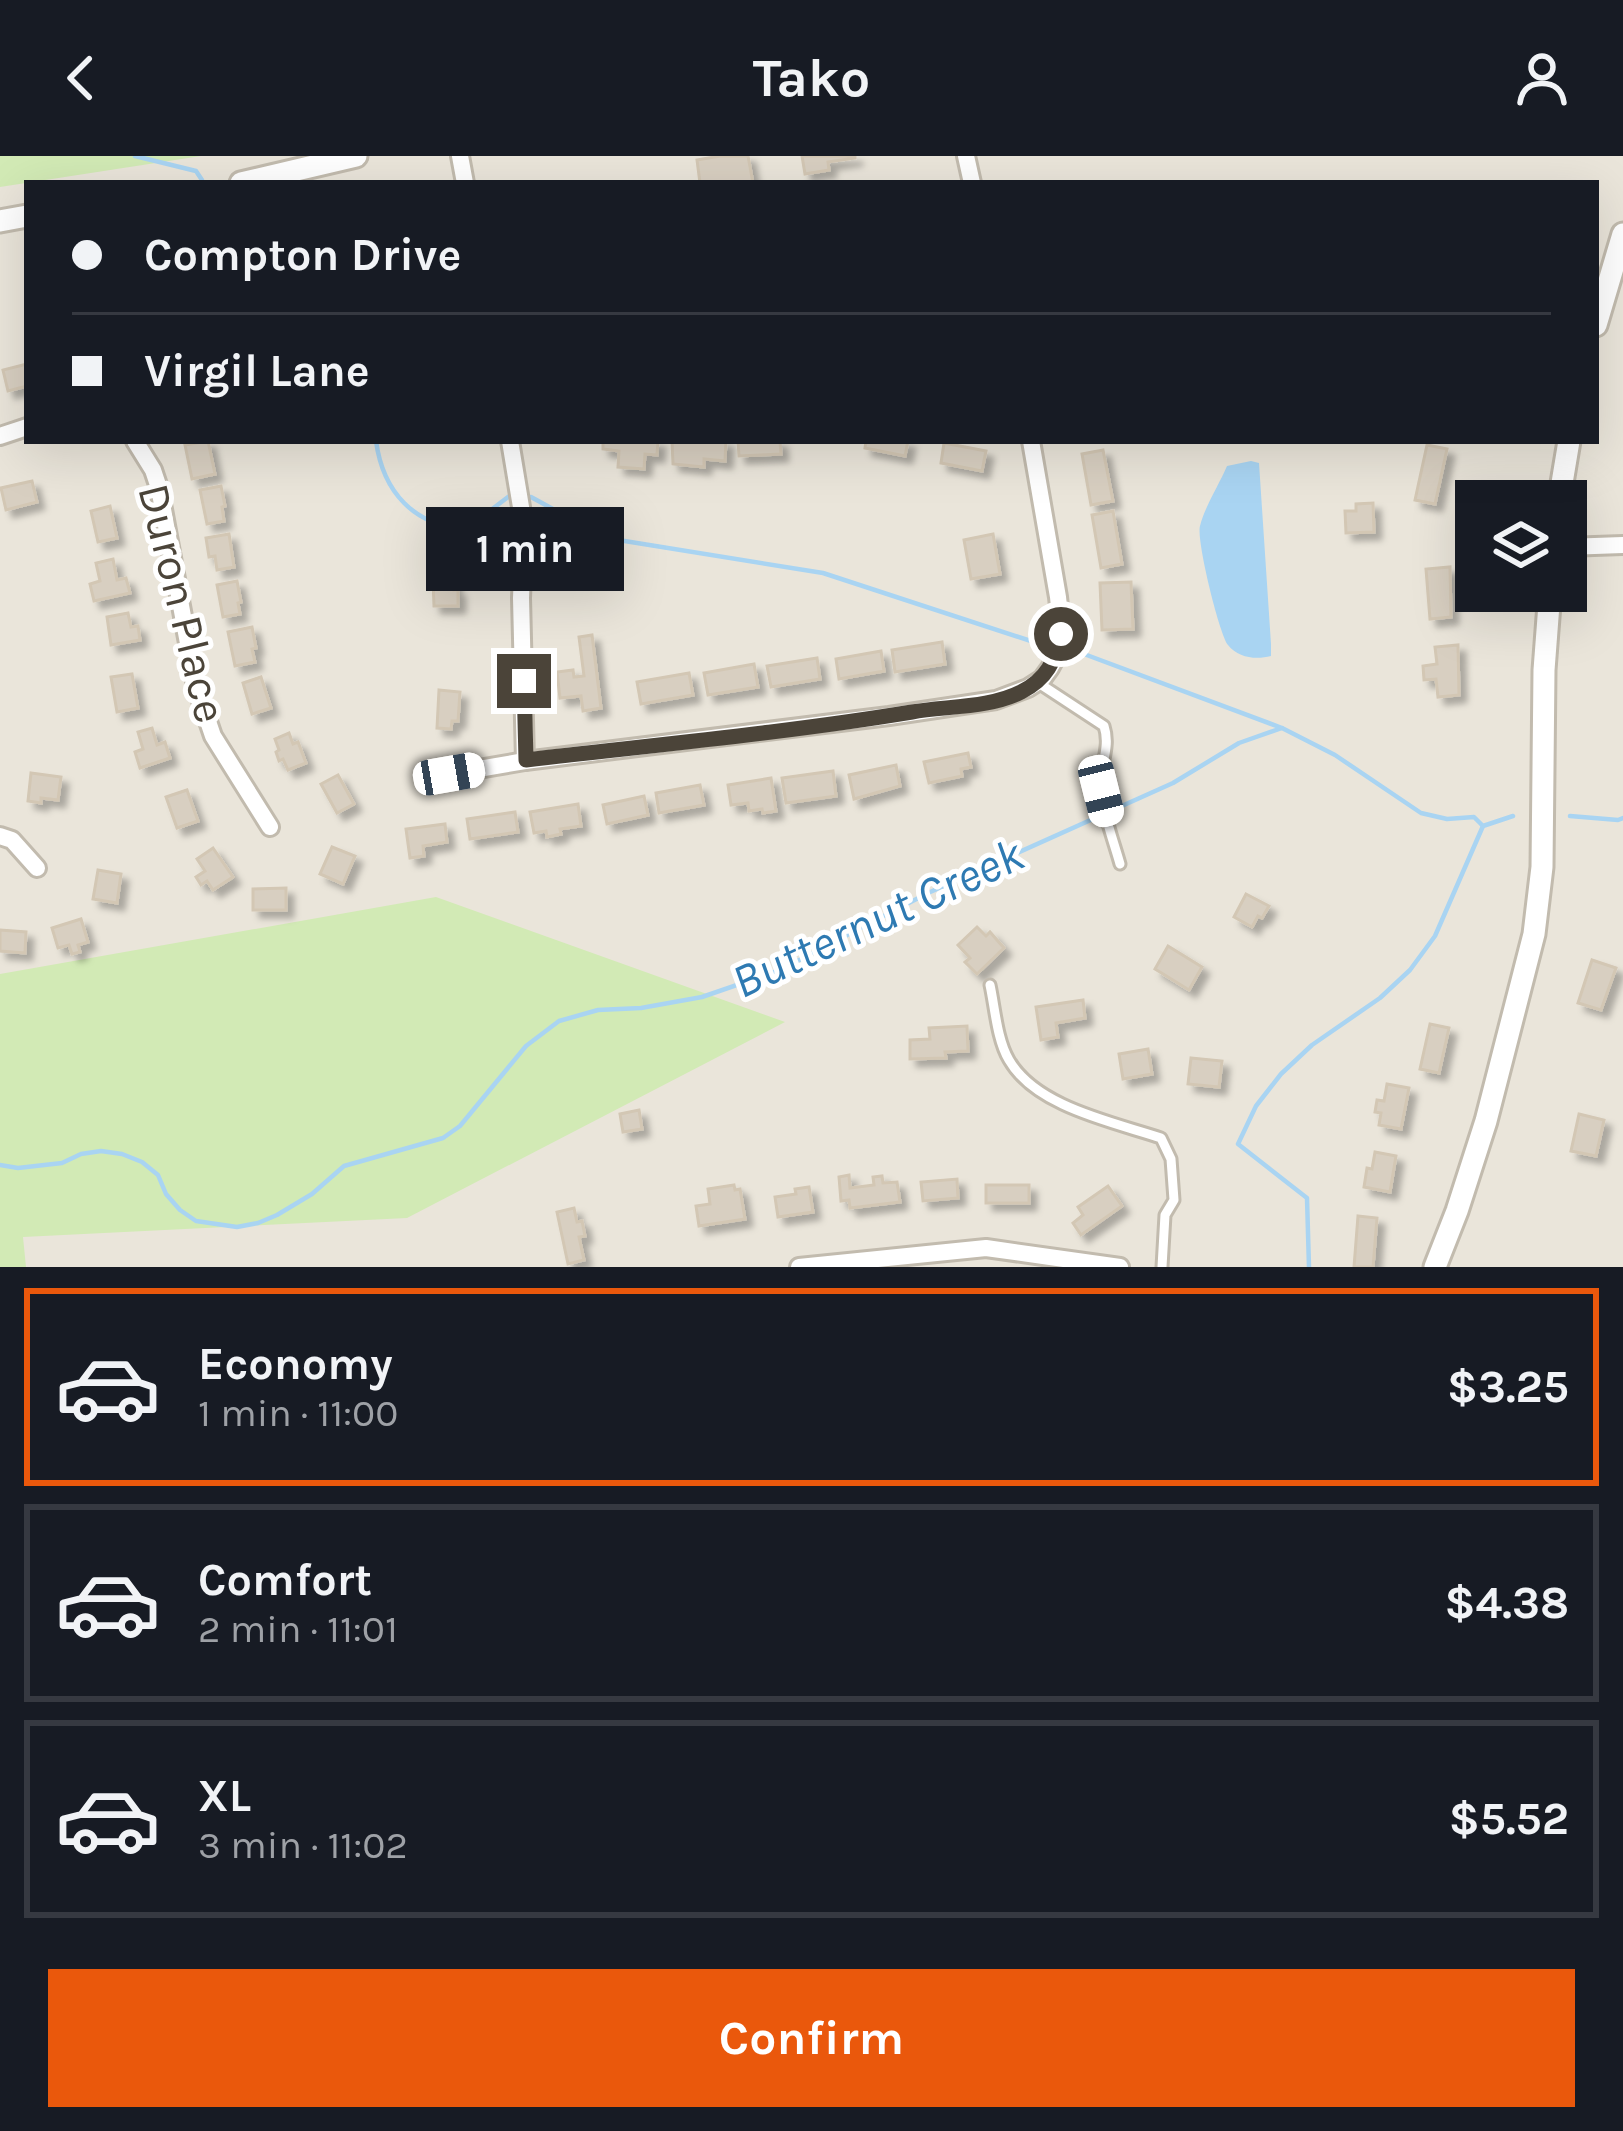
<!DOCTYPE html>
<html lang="en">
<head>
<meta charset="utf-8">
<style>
  :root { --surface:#171b24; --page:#20242c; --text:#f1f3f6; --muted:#9ea1a6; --line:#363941; --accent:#ea580c }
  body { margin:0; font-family:Karla,sans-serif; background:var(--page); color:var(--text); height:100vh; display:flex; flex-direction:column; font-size:45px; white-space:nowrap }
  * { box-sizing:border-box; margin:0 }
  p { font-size:39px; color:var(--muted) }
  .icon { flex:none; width:66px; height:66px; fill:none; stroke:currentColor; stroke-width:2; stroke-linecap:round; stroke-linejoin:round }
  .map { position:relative; height:1111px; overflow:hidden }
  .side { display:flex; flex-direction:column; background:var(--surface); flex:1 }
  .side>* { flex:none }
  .banner { position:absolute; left:24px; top:24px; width:1575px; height:264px; border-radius:0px; box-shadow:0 12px 48px #0002; display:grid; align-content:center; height:264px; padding:0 48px; background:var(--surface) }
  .fabs { position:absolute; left:1455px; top:324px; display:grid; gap:24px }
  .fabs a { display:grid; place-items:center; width:132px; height:132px; border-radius:0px; background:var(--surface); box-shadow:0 12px 48px #0002; font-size:60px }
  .end { position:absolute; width:54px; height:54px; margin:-27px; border:15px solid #4b4439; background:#fff; box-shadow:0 0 0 6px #fff }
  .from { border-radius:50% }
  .bubble { position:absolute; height:84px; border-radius:0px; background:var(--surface); box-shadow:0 12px 48px #0002; font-size:39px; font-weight:700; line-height:84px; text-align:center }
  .car { position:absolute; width:36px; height:72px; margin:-36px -18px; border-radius:15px; box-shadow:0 0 9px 3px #0007; background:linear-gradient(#fff 24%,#345 0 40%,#fff 0 76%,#345 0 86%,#fff 0) }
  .banner b { display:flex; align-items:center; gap:42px; height:114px; font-size:45px }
  .banner b+b { border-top:3px solid var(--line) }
  .banner i { width:30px; height:30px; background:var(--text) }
  ul { padding:21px 0 0; list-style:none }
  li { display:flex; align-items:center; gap:36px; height:198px; margin:0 24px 18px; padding:0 24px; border:6px solid var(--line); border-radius:0px }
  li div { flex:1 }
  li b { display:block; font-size:45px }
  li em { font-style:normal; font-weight:700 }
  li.on { border-color:var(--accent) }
  li>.icon { width:108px; height:108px; stroke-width:1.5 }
  .primary-button { display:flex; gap:24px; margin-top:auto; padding:24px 48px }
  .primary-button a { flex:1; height:138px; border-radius:0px; background:var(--accent); color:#fff; font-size:48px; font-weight:700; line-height:138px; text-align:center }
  header { display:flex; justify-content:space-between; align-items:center; height:156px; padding:0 48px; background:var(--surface); font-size:54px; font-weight:700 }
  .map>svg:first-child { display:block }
</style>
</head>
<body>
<header><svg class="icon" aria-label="back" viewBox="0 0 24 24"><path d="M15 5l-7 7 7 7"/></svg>Tako<svg class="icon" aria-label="person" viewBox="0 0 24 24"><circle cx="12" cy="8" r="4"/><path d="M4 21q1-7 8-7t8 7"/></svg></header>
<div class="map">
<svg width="1623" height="1111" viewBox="0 0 1623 1111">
  <defs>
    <filter id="shadow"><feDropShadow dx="7" dy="7" stdDeviation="3" flood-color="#0004"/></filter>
  </defs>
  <rect width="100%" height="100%" fill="#f6f3ec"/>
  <path fill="#eae5da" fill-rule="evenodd" d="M0 0H1623V1111H0ZM27 27H1596V285H27ZM1476 345H1566V435H1476Z"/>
  <g fill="#d2eab5">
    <polygon points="0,0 201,0 0,31"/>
    <polygon points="436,741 785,866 407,1062 23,1081 26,1111 0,1111 0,818"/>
  </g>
  <path fill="#a9d4f2" d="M1251 305 1259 307 1271 488V500C1256 504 1238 502 1228 489 1219 477 1196 383 1200 370 1205 350 1219 329 1227 310Z"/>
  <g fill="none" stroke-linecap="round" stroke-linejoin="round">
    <g stroke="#a9d4f2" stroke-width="4.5">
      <polyline points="135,0 196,15 202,24"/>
      <path d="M376 285C383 336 414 370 466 373L508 341"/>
      <polyline points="531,341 606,382 823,417 1037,487"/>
      <polyline points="1076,495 1282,572 1335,599 1421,657 1447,663 1474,661 1483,670 1513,660"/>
      <polyline points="1570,660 1618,664 1623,662"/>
      <polyline points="0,1009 18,1012 62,1007 81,998 101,995 122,998 142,1006 158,1019 166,1038 180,1054 196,1065 237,1071 258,1067 277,1059 312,1038 344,1010 443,982 460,970 526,890 559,865 598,854 641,852 702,841 780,814 928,737 1173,627 1239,587 1282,572"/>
      <polyline points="1309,1111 1307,1042 1238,988 1256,950 1281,918 1312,889 1380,842 1410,814 1435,780 1483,670"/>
    </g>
  </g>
  <g fill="#d8cfc1" stroke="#d3c7b4" stroke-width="3" filter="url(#shadow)">
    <polygon points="720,0 748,0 753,27 700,27 697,4"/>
    <polygon points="802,0 855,0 855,2 828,6 829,14 805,18"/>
    <polygon points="27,208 27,230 8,235 3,214"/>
    <polygon points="208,285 215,318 192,323 185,289"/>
    <polygon points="603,285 658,285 657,299 645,298 644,313 618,311 619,295 603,293"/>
    <polygon points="672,285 726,285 725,305 704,303 704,311 673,308"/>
    <polygon points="738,285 780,285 781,298 739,300"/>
    <polygon points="866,285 908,285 905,300 865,292"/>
    <polygon points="944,287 986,295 982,315 941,307"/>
    <polygon points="1427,289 1447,293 1435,348 1415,344"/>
    <polygon points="1103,294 1113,345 1091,349 1082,298"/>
    <polygon points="32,325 37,346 6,354 1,332"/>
    <polygon points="221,330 225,350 222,351 224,365 207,368 200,334"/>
    <polygon points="1373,347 1374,376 1346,377 1345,355 1356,355 1356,348"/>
    <polygon points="110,350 117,382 98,386 91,355"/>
    <polygon points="1113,355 1122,408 1101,412 1092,359"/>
    <polygon points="229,378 234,411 217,414 215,400 209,401 206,382"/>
    <polygon points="993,378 1000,418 971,423 964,384"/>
    <polygon points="429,396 460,396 460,416 454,416 454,434 458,434 458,450 434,450 433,424 428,424"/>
    <polygon points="113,403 117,424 126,422 130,437 94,445 90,428 100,425 96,407"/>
    <polygon points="1450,411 1451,461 1430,463 1426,413"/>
    <polygon points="237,425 241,446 238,447 240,458 223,461 217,429"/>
    <polygon points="1131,426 1133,473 1102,474 1100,427"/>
    <polygon points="128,457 131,471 138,470 140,484 111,489 107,461"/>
    <polygon points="252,471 256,492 252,493 255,506 235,510 228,476"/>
    <polygon points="592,479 601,552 583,555 581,540 560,542 557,516 573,514 574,521 584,520 579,481"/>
    <polygon points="942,486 945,508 895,516 892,494"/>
    <polygon points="1458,489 1459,539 1438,541 1436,523 1424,524 1423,510 1437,508 1435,491"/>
    <polygon points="881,495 884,515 839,523 836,503"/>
    <polygon points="817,502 820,523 771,531 767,510"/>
    <polygon points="754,508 758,531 708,539 704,517"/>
    <polygon points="689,517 693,539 641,548 637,526"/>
    <polygon points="132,518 138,552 117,556 111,521"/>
    <polygon points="261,521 271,552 252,558 243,527"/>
    <polygon points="439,534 460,536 458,565 452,565 451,573 437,572"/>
    <polygon points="152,572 157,589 165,586 170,602 140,612 135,596 143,593 138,576"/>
    <polygon points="289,577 293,588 298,586 306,607 288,614 283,603 279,605 276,596 279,594 275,583"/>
    <polygon points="968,597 971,611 961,613 962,620 929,627 924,606"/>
    <polygon points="896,609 900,630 854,643 849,619"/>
    <polygon points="833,615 836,640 786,647 782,622"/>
    <polygon points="31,617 61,621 58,644 41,642 41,647 28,645"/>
    <polygon points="338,619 354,648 337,657 321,628"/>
    <polygon points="771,622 776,655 763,657 762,653 749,655 748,647 731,649 728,629"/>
    <polygon points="700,629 704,649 659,657 656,637"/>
    <polygon points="187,634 198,665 177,672 166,641"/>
    <polygon points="644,640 648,659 607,668 603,649"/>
    <polygon points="578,648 581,670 560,673 561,678 547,681 546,675 534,677 530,656"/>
    <polygon points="515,656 518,676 470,683 467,663"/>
    <polygon points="445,668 447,686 423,690 424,700 410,702 406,673"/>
    <polygon points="332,691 355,700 343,728 320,718"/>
    <polygon points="213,692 233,721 213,734 207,725 201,729 196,721 205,715 197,703"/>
    <polygon points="98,714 121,718 117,747 93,743"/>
    <polygon points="286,732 286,754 253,754 253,733"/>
    <polygon points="1246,738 1269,750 1262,762 1258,760 1252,771 1234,761"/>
    <polygon points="81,763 88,786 78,789 80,796 72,798 69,789 58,792 52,772"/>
    <polygon points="977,771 986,780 990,776 1004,792 977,818 965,806 970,802 958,789"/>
    <polygon points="0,774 26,776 25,797 0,795"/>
    <polygon points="1168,790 1202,811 1189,834 1155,813"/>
    <polygon points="1592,804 1616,812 1601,854 1578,847"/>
    <polygon points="1083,844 1085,862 1056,867 1058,881 1041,884 1036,851"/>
    <polygon points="1430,868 1449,872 1439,917 1420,913"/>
    <polygon points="967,870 968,895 945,896 946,902 910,903 910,884 930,883 929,872"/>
    <polygon points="1148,893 1152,918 1123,923 1119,898"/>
    <polygon points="1191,902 1222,905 1219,931 1188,928"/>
    <polygon points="1387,928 1409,932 1401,973 1379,969 1381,957 1375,956 1377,944 1384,945"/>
    <polygon points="639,954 642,973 623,976 620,958"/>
    <polygon points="1579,958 1604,964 1596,1000 1571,995"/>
    <polygon points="1375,996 1396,1000 1390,1036 1364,1031 1367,1012 1372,1013"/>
    <polygon points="849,1019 850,1032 874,1029 873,1021 882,1020 883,1027 897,1026 900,1046 850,1052 849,1044 841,1045 839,1021"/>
    <polygon points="957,1023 958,1042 923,1045 921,1026"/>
    <polygon points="734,1029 735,1034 740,1033 745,1063 699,1070 696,1050 710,1048 708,1033"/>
    <rect x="986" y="1029" width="43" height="18"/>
    <polygon points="1108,1030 1122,1050 1081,1079 1073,1067 1083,1059 1078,1051"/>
    <polygon points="809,1031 813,1056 778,1061 775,1041 796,1038 795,1033"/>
    <polygon points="574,1052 577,1066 582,1065 585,1080 579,1081 584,1104 568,1108 557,1056"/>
    <polygon points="1358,1060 1377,1062 1373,1111 1354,1111"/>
  </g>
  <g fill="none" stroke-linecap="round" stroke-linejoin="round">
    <defs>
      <g id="service">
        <path d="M1037 526 1104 570C1111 591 1100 608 1101 629 1102 655 1113 683 1120 708"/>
        <path d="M990 829C995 852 997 884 1009 904 1036 951 1113 966 1161 982L1171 1003 1174 1044 1165 1059 1162 1111"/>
      </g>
      <g id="minor">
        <polyline points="460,0 465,27"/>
        <polyline points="966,0 972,27"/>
        <polyline points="0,280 27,271"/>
        <polyline points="135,285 153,314 159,332 196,530 213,580 270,671"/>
        <polyline points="510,285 524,369 521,442 525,605"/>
        <polyline points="1566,391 1623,389"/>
        <polyline points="449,618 525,605 889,560 996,544 1028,532 1042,523 1050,512 1056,501 1062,478 1058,441 1031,285"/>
        <polyline points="0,680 12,684 37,712"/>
        <polyline points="799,1111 986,1092 1120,1111"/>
      </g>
      <g id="tertiary">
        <polyline points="241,27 356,0"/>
        <polyline points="0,65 27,60"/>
        <polyline points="1596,169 1623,78"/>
        <polyline points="1559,345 1569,285"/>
        <polyline points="1435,1111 1457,1055 1486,965 1534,778 1542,711 1544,514 1550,435"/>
      </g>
    </defs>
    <use href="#service" stroke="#c2bbae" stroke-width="15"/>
    <use href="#minor" stroke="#c2bbae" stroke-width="22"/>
    <use href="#tertiary" stroke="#c2bbae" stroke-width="27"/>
    <use href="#service" stroke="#fff" stroke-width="9"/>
    <use href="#minor" stroke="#fff" stroke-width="16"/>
    <use href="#tertiary" stroke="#fff" stroke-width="21"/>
  </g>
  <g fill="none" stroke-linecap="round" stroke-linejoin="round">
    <path stroke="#4b4439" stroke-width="15" d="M524 525 526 604C654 589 784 577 912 556 946 550 990 552 1021 536 1047 523 1055 505 1061 478"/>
  </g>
  <g text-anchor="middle" stroke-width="10" stroke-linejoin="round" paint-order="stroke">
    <g font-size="45" fill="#4b4439" stroke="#fff">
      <text transform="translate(183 447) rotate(76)" y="16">Duron Place</text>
    </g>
    <g font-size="48" font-style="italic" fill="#2e7ab2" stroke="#fff">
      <text transform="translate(877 761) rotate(-25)" y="17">Butternut Creek</text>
    </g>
  </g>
</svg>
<div class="fabs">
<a><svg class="icon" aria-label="layers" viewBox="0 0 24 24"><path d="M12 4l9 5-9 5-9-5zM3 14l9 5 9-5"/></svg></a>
</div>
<i class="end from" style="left:1061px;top:478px"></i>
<i class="end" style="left:524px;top:525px"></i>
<div class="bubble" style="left:426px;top:351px;width:198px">1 min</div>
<i class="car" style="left:449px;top:618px;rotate:80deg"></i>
<i class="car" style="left:1101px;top:635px;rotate:166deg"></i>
<div class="banner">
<b><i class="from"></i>Compton Drive</b>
<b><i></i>Virgil Lane</b>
</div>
</div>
<section class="side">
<ul>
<li class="on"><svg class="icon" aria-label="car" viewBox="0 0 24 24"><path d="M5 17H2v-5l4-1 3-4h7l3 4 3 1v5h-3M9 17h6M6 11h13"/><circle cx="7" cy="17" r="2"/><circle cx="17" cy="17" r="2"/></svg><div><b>Economy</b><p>1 min · 11:00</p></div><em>$3.25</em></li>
<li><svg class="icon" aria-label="car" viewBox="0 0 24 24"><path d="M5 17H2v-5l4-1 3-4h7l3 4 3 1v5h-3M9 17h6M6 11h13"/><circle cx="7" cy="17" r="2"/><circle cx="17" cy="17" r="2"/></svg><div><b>Comfort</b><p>2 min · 11:01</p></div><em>$4.38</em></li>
<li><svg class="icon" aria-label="car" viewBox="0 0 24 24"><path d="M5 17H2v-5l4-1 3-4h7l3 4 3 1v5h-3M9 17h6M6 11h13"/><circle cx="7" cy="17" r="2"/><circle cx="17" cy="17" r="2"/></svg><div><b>XL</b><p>3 min · 11:02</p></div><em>$5.52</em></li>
</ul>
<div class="primary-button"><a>Confirm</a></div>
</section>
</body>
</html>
